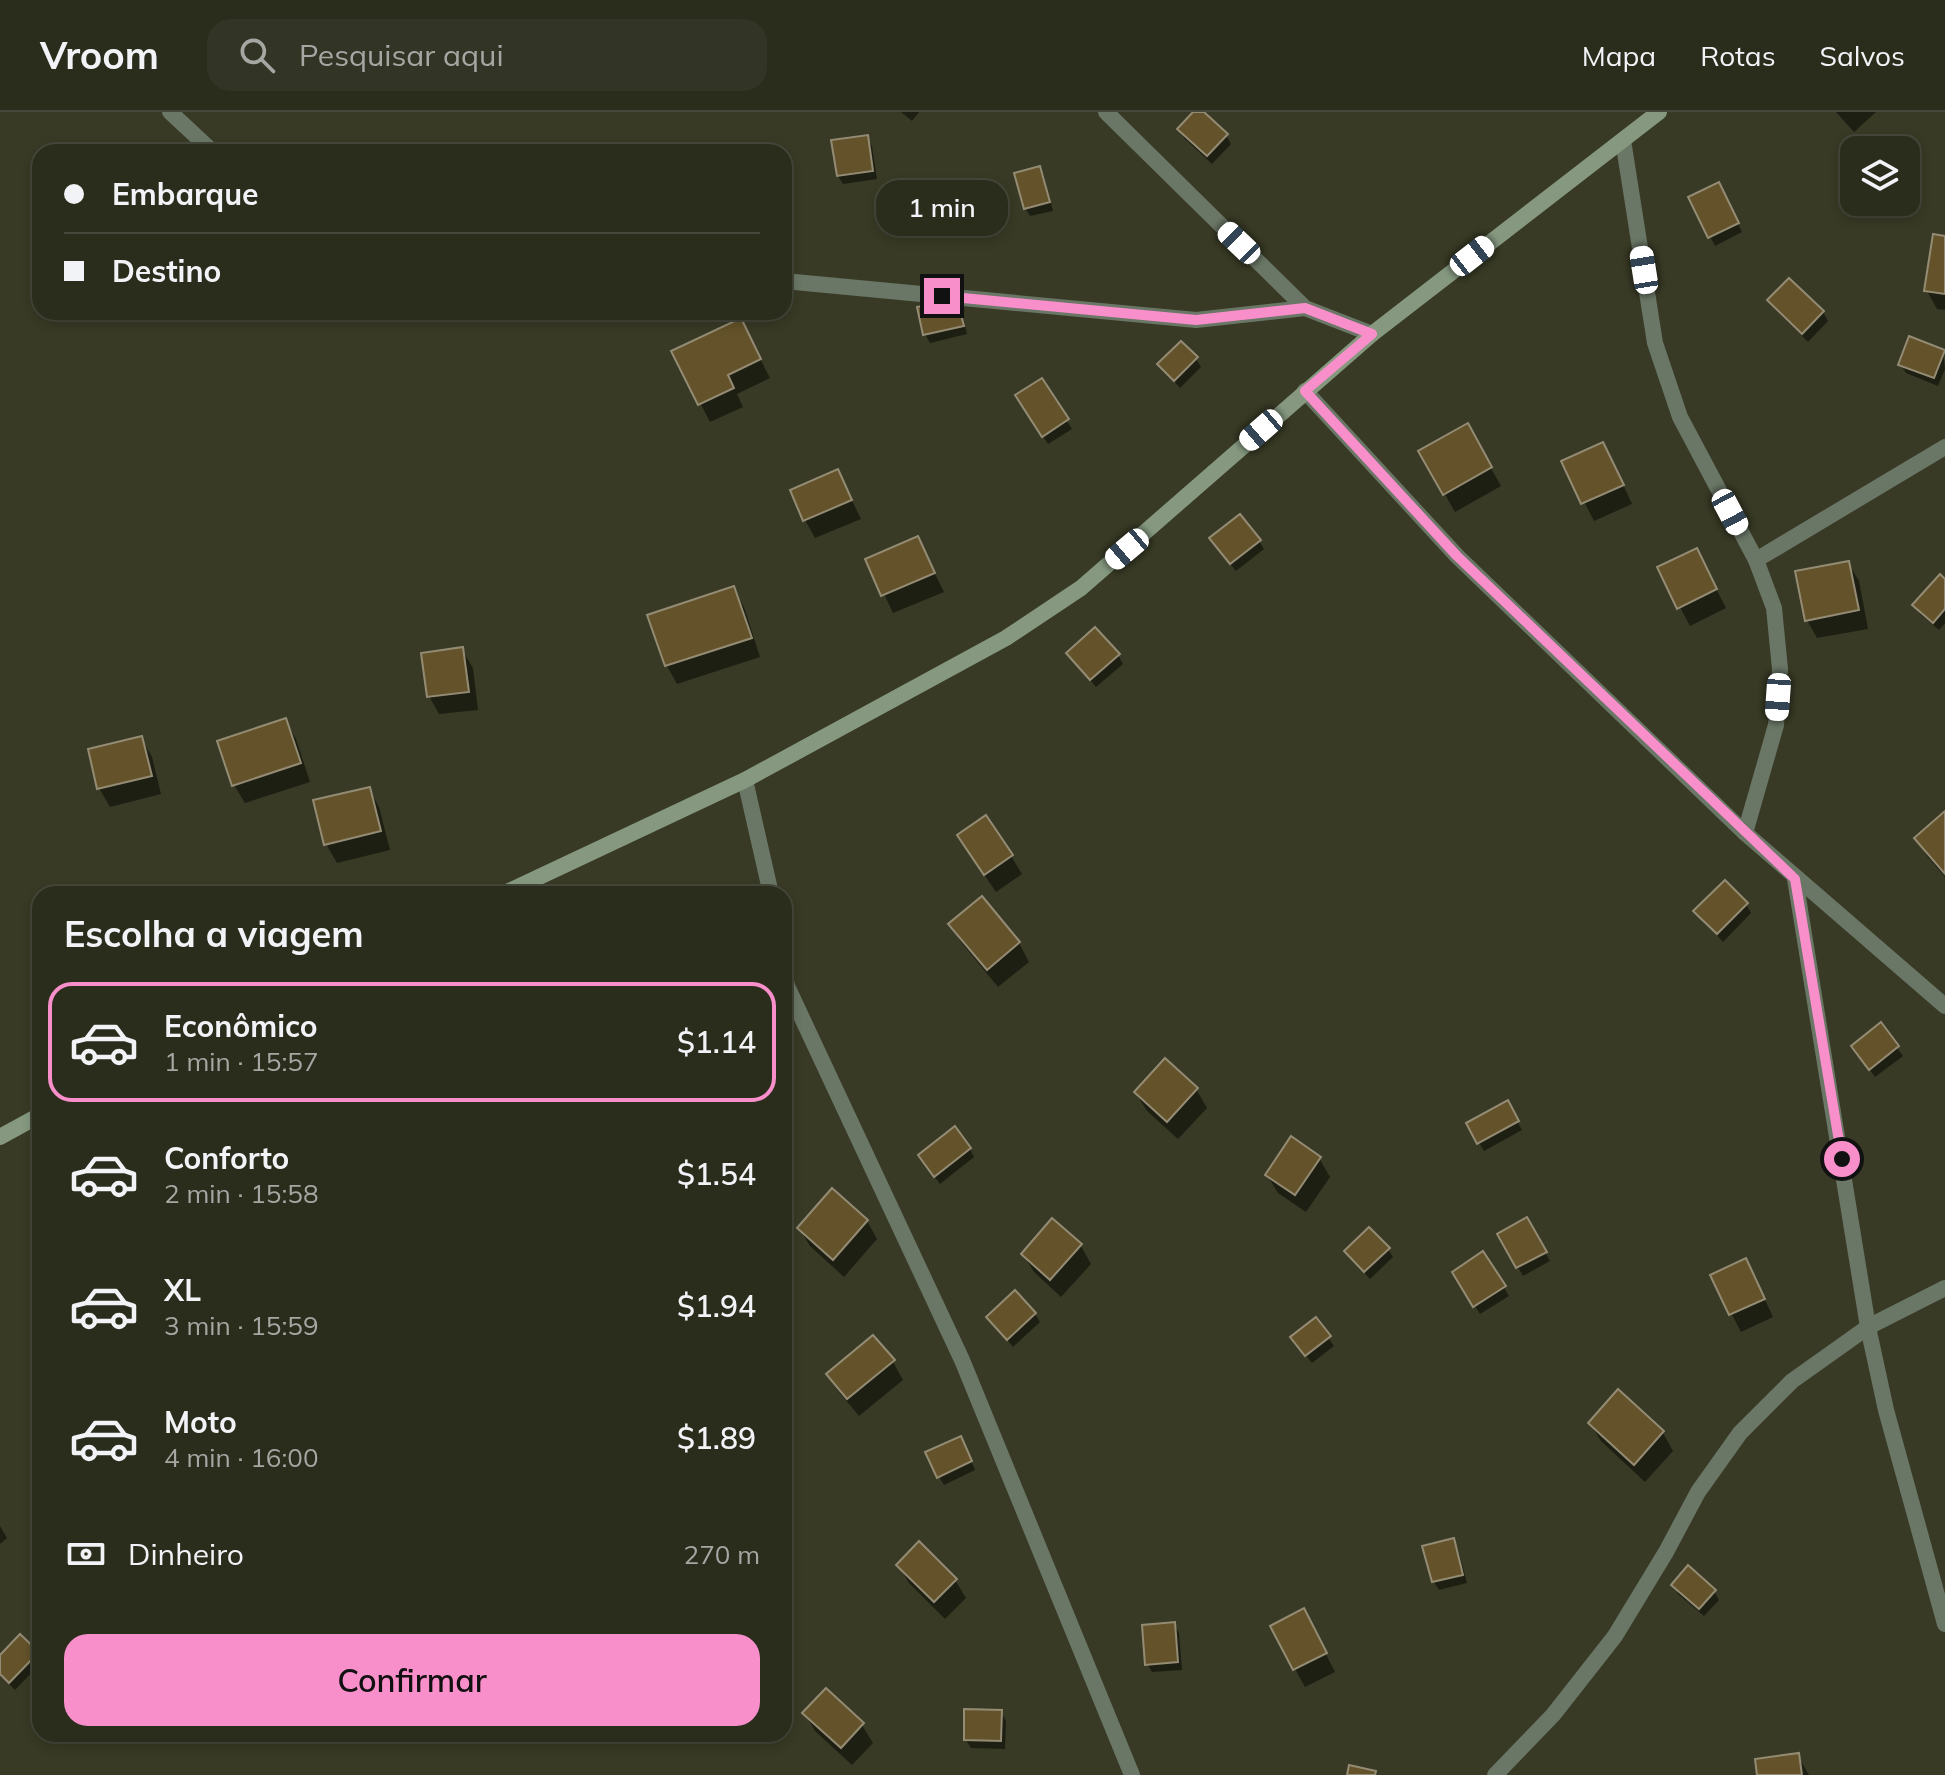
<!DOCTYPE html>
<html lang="pt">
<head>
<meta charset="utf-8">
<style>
  :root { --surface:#2a2c1c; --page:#323425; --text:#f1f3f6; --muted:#a5a7a3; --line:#46483b; --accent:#f98fca }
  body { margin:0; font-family:Mulish,sans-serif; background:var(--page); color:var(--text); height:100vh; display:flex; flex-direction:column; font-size:30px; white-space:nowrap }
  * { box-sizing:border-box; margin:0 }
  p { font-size:26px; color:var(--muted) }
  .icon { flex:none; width:44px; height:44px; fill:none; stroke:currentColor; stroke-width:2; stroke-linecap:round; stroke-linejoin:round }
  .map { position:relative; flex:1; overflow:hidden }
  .sheet { position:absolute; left:32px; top:774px; width:760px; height:856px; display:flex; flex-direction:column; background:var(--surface); border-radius:24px; box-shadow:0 4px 12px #0003,0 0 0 2px var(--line) }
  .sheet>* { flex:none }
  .top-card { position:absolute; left:32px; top:32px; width:760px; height:176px; border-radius:24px; box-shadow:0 4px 12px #0003,0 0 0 2px var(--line); display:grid; align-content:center; height:176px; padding:0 32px; background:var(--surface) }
  .tools { position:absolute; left:1840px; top:24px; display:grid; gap:16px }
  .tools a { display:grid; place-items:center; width:80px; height:80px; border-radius:16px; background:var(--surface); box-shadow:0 4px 12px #0003,0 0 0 2px var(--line); font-size:40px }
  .end { position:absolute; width:36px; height:36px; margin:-18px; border:10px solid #f98fca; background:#111; box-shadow:0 0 0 4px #111 }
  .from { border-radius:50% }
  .bubble { position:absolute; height:56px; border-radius:24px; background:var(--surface); box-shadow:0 4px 12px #0003,0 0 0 2px var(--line); font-size:26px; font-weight:600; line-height:56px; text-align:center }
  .car { position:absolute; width:24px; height:48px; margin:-24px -12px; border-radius:10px; box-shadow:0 0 6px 2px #0007; background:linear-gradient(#fff 24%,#345 0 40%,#fff 0 76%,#345 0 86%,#fff 0) }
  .top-card b { display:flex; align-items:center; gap:28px; height:76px; font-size:30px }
  .top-card b+b { border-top:2px solid var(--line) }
  .top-card i { width:20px; height:20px; background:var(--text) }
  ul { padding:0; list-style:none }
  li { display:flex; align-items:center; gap:24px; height:120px; margin:0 16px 12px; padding:0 16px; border:4px solid transparent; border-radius:24px }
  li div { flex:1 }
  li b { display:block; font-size:30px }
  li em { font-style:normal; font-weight:600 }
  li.active { border-color:var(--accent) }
  li>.icon { width:72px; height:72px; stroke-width:1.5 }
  h2 { padding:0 32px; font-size:36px; line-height:96px }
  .pay { display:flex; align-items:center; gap:20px; height:88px; padding:0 32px; font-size:30px }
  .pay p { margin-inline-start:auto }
  .action { display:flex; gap:16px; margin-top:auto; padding:16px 32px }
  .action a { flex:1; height:92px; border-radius:24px; background:var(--accent); color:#111; font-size:32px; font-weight:600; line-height:92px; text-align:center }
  header { display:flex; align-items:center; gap:48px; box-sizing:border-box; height:112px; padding:0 40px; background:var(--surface); border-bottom:2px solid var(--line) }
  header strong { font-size:38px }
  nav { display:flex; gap:44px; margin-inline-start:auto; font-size:28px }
  .search { width:560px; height:72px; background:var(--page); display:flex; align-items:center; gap:20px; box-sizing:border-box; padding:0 28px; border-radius:24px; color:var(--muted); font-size:30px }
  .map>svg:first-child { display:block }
</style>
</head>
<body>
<header>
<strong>Vroom</strong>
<div class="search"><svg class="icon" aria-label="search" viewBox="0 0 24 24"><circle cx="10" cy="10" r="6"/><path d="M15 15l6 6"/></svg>Pesquisar aqui</div>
<nav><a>Mapa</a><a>Rotas</a><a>Salvos</a></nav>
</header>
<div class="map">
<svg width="1945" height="1663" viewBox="0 0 1945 1663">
  <rect width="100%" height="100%" fill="#383a25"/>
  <g fill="#0007">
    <polygon points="901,0 919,0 912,9"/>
    <polygon points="1195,0 1201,0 1226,23 1231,32 1212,52 1184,26 1179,17"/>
    <polygon points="1836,0 1876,0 1854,20"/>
    <polygon points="867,25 872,34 877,67 843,72 838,64"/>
    <polygon points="1039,56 1044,64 1053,99 1030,104 1025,96"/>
    <polygon points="1723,81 1742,120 1715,134 1690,86"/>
    <polygon points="1945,126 1945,198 1937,197 1927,179"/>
    <polygon points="1789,169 1823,200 1828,209 1808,230 1775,197 1770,189"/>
    <polygon points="956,189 961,197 967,222 930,231 925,222"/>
    <polygon points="750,227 770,266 737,282 743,295 710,310 674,240"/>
    <polygon points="1943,240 1945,257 1938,274 1906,261 1901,253"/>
    <polygon points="1196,247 1201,255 1180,276 1159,252"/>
    <polygon points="1041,269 1072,317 1048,332 1022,292"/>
    <polygon points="1467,314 1501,374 1455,400 1421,340"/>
    <polygon points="1564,350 1613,351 1632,392 1594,409"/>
    <polygon points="838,360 861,407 815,426 805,408"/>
    <polygon points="917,426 944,480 893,501 868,448"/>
    <polygon points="1259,429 1264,437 1236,459 1216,434"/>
    <polygon points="1848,451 1859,469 1868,517 1817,526 1807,508"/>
    <polygon points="1659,456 1706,457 1726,496 1690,514"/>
    <polygon points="1945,469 1945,511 1939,518 1920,502 1915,493"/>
    <polygon points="733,477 744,495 760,545 677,572 667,554 650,504"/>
    <polygon points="462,538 473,556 478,598 439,602 429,584"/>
    <polygon points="1068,541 1118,543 1123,552 1096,575"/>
    <polygon points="285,608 296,627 310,670 245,691 234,673"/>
    <polygon points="141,626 152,645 161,682 110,695 99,676"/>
    <polygon points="369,677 379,695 390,738 337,751 326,732"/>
    <polygon points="1945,702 1945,765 1927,744 1917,726"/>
    <polygon points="970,742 1011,744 1022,762 996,780"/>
    <polygon points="981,786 1019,831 1029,850 998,875 961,830 951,812"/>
    <polygon points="1746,792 1751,801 1723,830 1696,799"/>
    <polygon points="1881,913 1903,944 1875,965 1859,943"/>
    <polygon points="1196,977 1207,996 1178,1027 1147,999 1136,981"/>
    <polygon points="1507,991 1522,1018 1484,1039 1468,1012"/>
    <polygon points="970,1037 974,1045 940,1072 925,1052"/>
    <polygon points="1319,1046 1330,1065 1306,1100 1278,1081 1267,1063"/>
    <polygon points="1526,1108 1550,1149 1523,1164 1500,1123"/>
    <polygon points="867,1109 877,1127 844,1165 810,1134 799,1116"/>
    <polygon points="1053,1109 1081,1134 1091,1152 1061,1185 1034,1160 1023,1142"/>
    <polygon points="1388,1137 1393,1145 1370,1167 1346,1139"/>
    <polygon points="1483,1142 1509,1184 1480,1202 1454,1161"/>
    <polygon points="1712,1164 1755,1166 1773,1205 1741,1220"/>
    <polygon points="1035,1202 1040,1210 1013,1235 989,1205"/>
    <polygon points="1316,1208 1334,1234 1312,1251 1298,1234"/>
    <polygon points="893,1250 903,1268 859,1304 839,1280 828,1262"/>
    <polygon points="1618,1280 1663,1321 1673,1339 1645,1370 1601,1329 1590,1311"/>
    <polygon points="965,1335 975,1358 944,1373 939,1365"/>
    <polygon points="0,1414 7,1426 0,1432"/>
    <polygon points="1453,1429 1458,1437 1467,1471 1439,1478 1434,1470 1425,1435"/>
    <polygon points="898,1453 955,1468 966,1486 945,1507 909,1471"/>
    <polygon points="1674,1473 1714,1479 1719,1488 1704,1504 1678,1482"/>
    <polygon points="1174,1512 1179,1521 1182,1558 1152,1560 1147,1552"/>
    <polygon points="1313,1517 1335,1560 1305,1575 1295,1557"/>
    <polygon points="37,1542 40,1552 15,1578 0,1563 0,1545"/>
    <polygon points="1001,1600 1006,1609 1005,1637 971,1636 966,1628"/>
    <polygon points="805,1601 862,1613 873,1631 852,1653 815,1619"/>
    <polygon points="1798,1644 1809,1663 1759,1663"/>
  </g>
  <g fill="#64532a" stroke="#948b74" stroke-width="2">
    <polygon points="1193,0 1204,0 1228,22 1207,44 1177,17"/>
    <polygon points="868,23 873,59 837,64 831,28"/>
    <polygon points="1040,54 1050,90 1024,97 1014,61"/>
    <polygon points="1719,70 1739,111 1708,126 1688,85"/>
    <polygon points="1933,122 1945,124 1945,182 1924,179"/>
    <polygon points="1789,166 1824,199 1802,222 1767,188"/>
    <polygon points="957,187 964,214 923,223 917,195"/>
    <polygon points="741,206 761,247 728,263 734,276 698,293 671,239"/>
    <polygon points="1909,224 1945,238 1934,266 1898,253"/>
    <polygon points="1181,229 1198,245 1174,269 1157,252"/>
    <polygon points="1042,266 1069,307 1042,325 1015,283"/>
    <polygon points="1468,311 1492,355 1443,383 1418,339"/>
    <polygon points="1603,330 1624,373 1581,392 1561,349"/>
    <polygon points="838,357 852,388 803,409 790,378"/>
    <polygon points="1240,402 1261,428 1230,452 1209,426"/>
    <polygon points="918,424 935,461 881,484 865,447"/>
    <polygon points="1697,436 1717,477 1677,497 1657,455"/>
    <polygon points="1849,449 1859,498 1805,509 1795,459"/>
    <polygon points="1940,462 1945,467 1945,497 1933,511 1912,493"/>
    <polygon points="734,474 752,526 665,554 647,503"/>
    <polygon points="1095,515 1120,542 1090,568 1066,541"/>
    <polygon points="463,535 469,580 427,585 421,541"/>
    <polygon points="286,606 301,651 232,674 217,629"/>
    <polygon points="142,624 152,664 97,677 88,637"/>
    <polygon points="370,675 381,719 324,733 313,688"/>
    <polygon points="1945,699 1945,762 1914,726"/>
    <polygon points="986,703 1013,743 984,763 957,723"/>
    <polygon points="1725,768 1748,791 1717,822 1693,799"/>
    <polygon points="982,784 1020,830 987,858 948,812"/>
    <polygon points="1881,910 1899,934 1869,958 1851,934"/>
    <polygon points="1165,946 1198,976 1167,1010 1134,980"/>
    <polygon points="1508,988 1519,1009 1477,1032 1466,1011"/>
    <polygon points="955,1014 971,1036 934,1065 918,1043"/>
    <polygon points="1291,1024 1321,1045 1295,1083 1265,1063"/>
    <polygon points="832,1076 868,1108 833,1148 797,1116"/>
    <polygon points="1527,1105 1547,1140 1516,1156 1497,1122"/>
    <polygon points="1052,1106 1082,1132 1050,1168 1021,1142"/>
    <polygon points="1369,1115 1390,1136 1364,1160 1344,1139"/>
    <polygon points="1483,1139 1506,1174 1473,1195 1452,1160"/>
    <polygon points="1746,1146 1765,1187 1729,1203 1710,1163"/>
    <polygon points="1015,1178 1036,1201 1007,1228 986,1205"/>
    <polygon points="1316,1205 1331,1224 1305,1244 1290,1225"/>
    <polygon points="873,1223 895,1248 847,1287 826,1262"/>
    <polygon points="1618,1277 1664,1319 1634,1353 1588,1311"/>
    <polygon points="961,1324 972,1349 937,1366 925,1340"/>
    <polygon points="1454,1426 1463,1463 1432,1470 1422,1434"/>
    <polygon points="919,1429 957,1467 934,1490 896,1453"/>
    <polygon points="1688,1453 1716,1478 1699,1497 1671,1473"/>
    <polygon points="1304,1496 1327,1541 1293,1558 1270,1514"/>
    <polygon points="1175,1510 1178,1550 1145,1553 1142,1513"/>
    <polygon points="20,1522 39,1540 9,1571 0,1562 0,1543"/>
    <polygon points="826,1576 864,1611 841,1636 802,1601"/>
    <polygon points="964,1597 1002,1598 1001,1629 964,1628"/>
    <polygon points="1799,1641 1802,1663 1757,1663 1755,1647"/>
    <polygon points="1349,1653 1376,1659 1375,1663 1347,1663"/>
  </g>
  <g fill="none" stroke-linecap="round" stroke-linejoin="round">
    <g stroke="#6a7666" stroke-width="16">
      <polyline points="170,0 213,40"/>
      <polyline points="1106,0 1305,196 1372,222"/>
      <polyline points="1623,28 1655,231 1680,305 1756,448 1774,496 1780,557 1776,613 1745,721"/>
      <polyline points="784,169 1196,208 1305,196"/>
      <polyline points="1305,279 1457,444 1745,721 1945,894"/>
      <polyline points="1756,448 1945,335"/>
      <polyline points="745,668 771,782"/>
      <polyline points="1795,767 1868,1215 1886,1298 1945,1512"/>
      <polyline points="784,858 787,874 962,1248 1132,1663"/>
      <polyline points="1495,1663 1553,1603 1615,1524 1666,1440 1698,1380 1740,1321 1792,1269 1868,1215 1945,1176"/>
    </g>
    <g stroke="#869980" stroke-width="16">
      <polyline points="503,782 745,668 1006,526 1081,476 1372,222 1659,0"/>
      <polyline points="0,1025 40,1003"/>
    </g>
  </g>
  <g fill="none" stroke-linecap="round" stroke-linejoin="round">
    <polyline stroke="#f98fca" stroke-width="10" points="942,184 1196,208 1305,196 1372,222 1305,279 1457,444 1795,767 1842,1047"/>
  </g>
</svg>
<div class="tools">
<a><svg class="icon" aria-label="layers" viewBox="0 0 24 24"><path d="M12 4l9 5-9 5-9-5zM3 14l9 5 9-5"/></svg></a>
</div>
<i class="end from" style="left:1842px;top:1047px"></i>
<i class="end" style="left:942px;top:184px"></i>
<div class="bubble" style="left:876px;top:68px;width:132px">1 min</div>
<i class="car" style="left:1239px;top:131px;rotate:314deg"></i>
<i class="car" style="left:1472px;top:144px;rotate:52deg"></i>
<i class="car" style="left:1644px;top:158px;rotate:351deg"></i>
<i class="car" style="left:1261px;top:318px;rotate:229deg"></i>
<i class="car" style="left:1730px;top:400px;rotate:152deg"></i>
<i class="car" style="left:1127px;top:437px;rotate:230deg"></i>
<i class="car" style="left:1778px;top:585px;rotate:184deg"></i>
<div class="top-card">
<b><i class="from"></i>Embarque</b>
<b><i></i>Destino</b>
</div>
<section class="sheet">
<h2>Escolha a viagem</h2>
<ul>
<li class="active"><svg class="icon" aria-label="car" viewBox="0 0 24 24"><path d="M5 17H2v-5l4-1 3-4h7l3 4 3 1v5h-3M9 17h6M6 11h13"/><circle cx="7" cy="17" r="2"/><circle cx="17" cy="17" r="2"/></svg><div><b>Econômico</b><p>1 min · 15:57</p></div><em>$1.14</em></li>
<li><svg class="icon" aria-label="car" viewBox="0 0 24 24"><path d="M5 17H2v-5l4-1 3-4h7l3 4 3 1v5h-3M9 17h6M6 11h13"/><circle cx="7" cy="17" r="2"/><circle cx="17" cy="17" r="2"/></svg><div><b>Conforto</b><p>2 min · 15:58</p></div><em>$1.54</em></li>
<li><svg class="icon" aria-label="car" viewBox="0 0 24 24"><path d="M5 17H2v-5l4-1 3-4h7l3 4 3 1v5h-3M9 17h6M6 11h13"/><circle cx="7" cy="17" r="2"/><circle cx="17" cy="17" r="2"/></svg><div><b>XL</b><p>3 min · 15:59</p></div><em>$1.94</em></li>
<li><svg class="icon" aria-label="car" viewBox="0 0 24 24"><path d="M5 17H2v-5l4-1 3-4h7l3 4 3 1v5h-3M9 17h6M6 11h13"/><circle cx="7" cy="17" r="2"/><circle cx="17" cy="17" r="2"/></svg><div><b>Moto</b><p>4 min · 16:00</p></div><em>$1.89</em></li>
</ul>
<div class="pay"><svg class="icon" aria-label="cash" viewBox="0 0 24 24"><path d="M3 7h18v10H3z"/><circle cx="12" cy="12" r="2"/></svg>Dinheiro<p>270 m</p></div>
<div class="action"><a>Confirmar</a></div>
</section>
</div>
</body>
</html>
